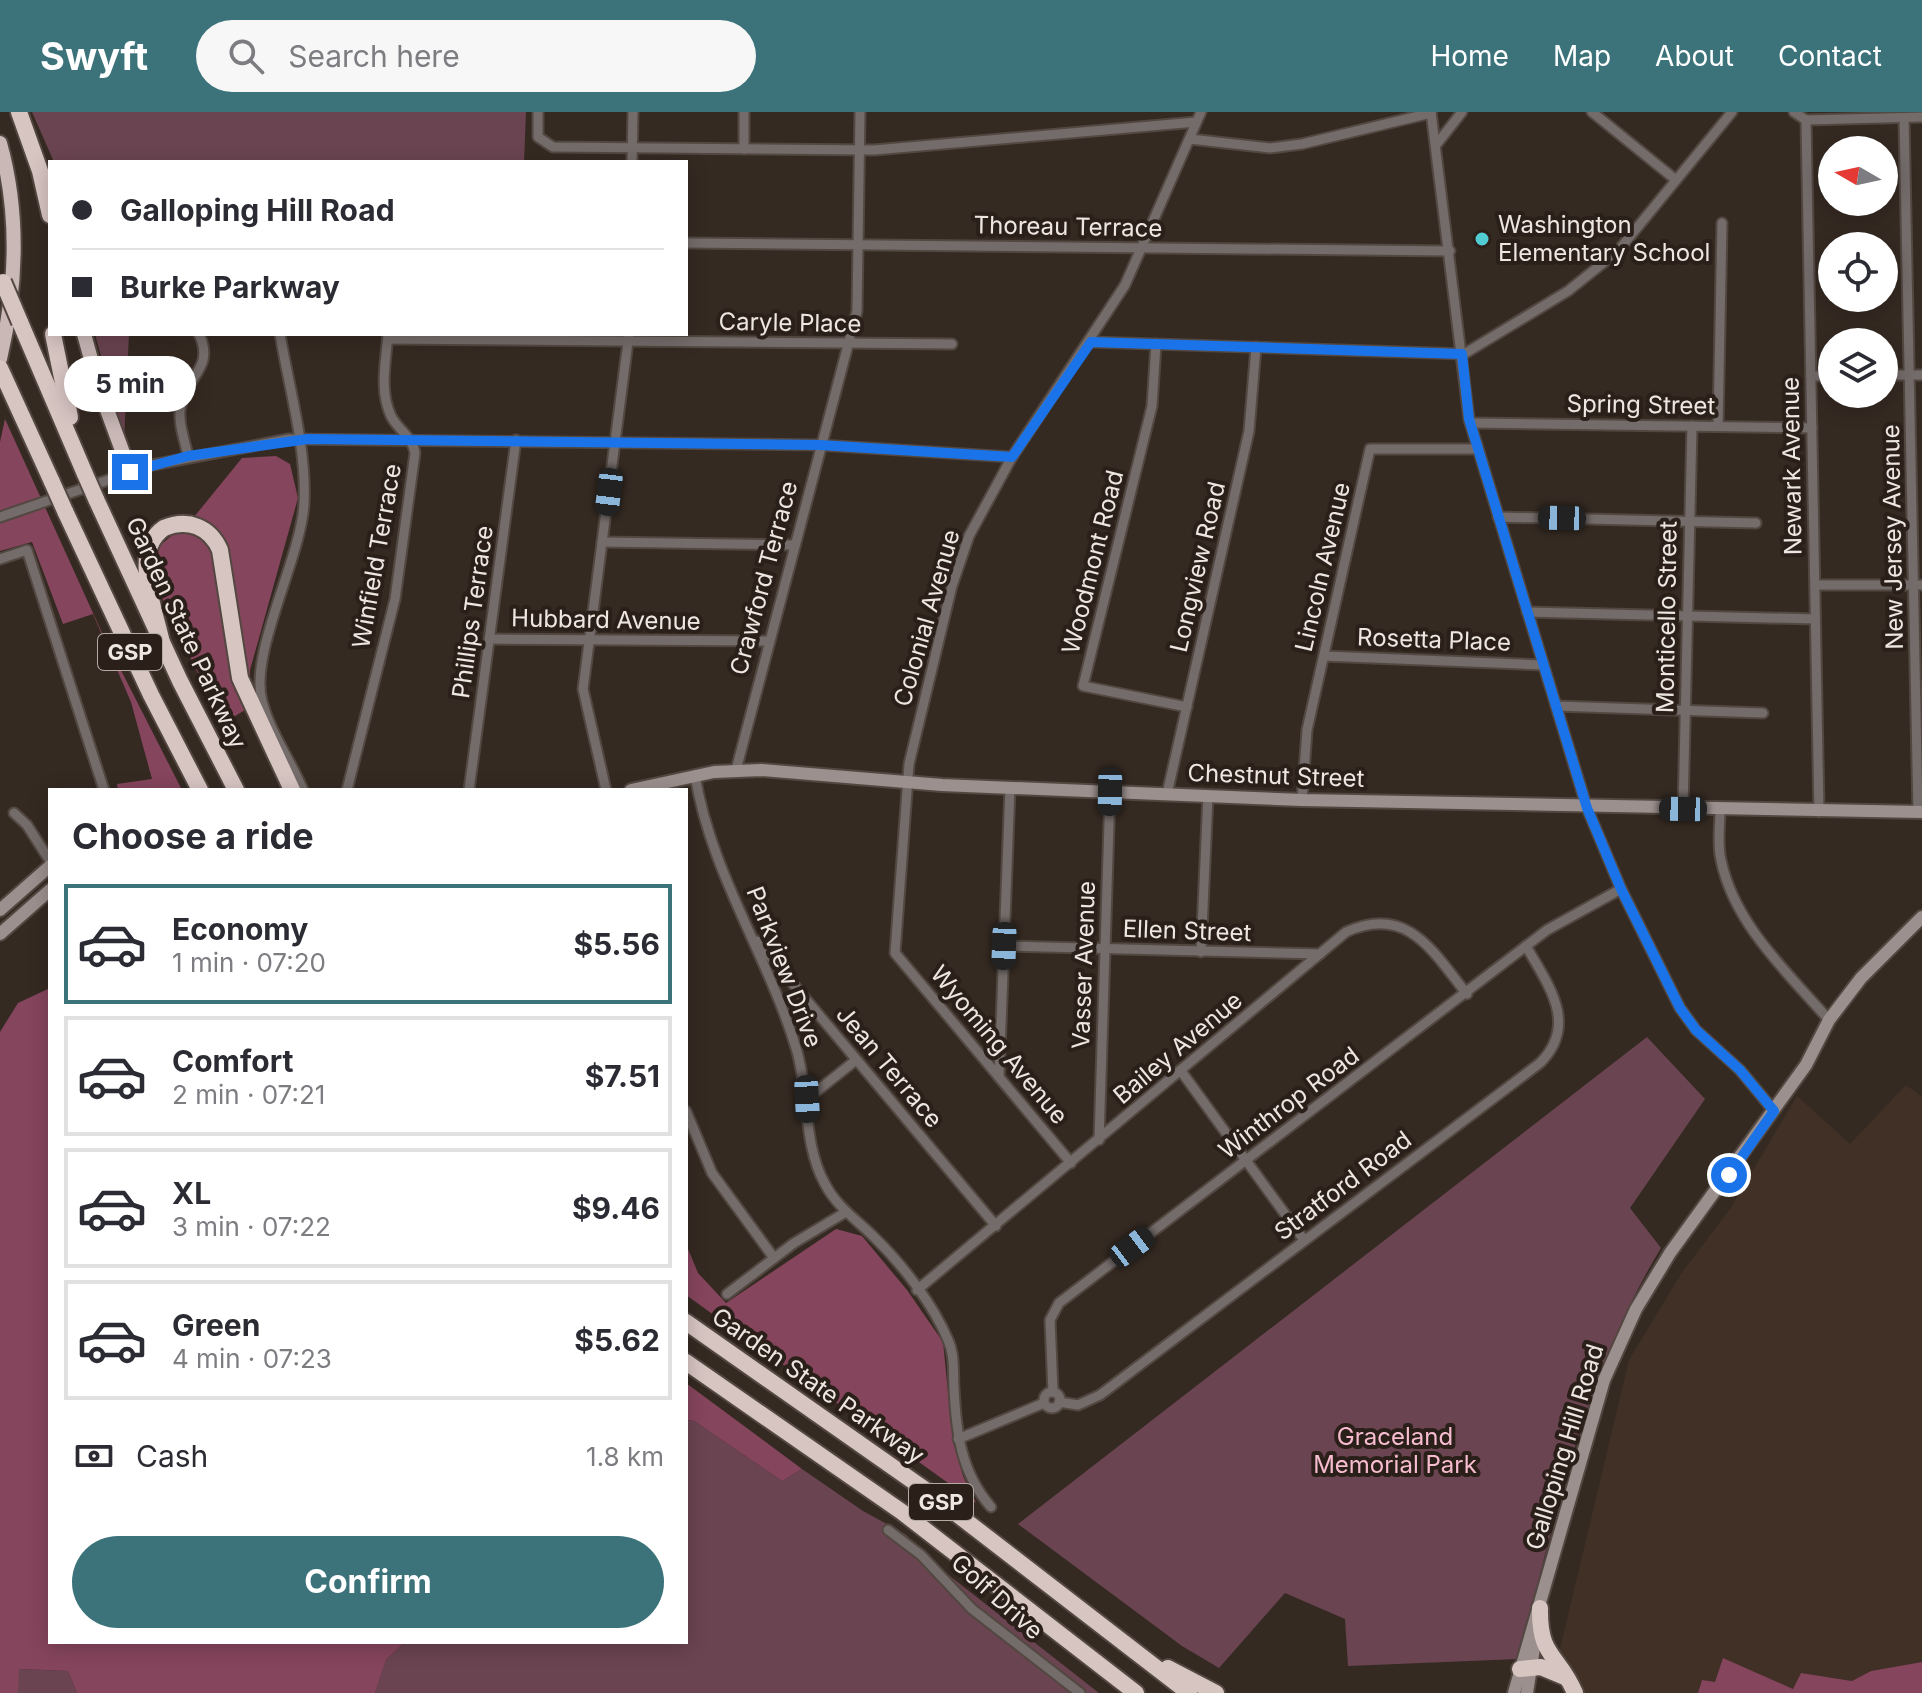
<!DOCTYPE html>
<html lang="en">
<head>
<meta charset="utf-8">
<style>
  :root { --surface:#fff; --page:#f7f7f7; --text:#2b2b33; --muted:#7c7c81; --line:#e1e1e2; --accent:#3c737b }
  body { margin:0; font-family:Inter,sans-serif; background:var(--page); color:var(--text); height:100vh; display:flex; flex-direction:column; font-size:30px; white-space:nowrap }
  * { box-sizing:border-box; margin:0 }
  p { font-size:26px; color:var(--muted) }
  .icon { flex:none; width:44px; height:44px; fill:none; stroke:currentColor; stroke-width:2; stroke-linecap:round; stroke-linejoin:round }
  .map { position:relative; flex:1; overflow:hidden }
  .panel { position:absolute; left:48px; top:676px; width:640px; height:856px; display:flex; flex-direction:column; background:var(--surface); border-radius:0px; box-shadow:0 4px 20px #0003 }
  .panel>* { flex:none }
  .banner { position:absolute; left:48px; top:48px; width:640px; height:176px; border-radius:0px; box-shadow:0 4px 20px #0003; display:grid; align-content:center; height:176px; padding:0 24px; background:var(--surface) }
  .needle { width:52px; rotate:279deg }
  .controls { position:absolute; left:1818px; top:24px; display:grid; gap:16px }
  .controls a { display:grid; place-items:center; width:80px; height:80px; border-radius:50%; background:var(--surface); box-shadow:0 4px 20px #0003; font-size:40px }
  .end { position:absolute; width:36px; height:36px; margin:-18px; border:10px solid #1a73e8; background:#fff; box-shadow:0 0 0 4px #fff }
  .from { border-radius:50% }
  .bubble { position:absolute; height:56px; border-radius:28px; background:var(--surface); box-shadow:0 4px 20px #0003; font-size:26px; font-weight:700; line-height:56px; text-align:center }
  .car { position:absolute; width:24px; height:48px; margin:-24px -12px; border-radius:10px; box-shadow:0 0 6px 2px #0007; background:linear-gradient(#222 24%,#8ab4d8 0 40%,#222 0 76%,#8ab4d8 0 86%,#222 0) }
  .banner b { display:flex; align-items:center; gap:28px; height:76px; font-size:30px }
  .banner b+b { border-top:2px solid var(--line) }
  .banner i { width:20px; height:20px; background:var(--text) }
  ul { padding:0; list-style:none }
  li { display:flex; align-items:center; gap:24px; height:120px; margin:0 16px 12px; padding:0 8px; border:4px solid var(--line); border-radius:0px }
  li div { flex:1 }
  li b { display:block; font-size:30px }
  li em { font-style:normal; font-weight:700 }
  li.active { border-color:var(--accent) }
  li>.icon { width:72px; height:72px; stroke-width:1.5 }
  h2 { padding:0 24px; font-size:36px; line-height:96px }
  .pay { display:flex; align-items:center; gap:20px; height:88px; padding:0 24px; font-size:30px }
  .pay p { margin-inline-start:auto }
  .button { display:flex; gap:16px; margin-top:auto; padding:16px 24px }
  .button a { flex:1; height:92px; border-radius:48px; background:var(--accent); color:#fff; font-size:32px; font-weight:700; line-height:92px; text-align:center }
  header { display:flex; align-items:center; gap:48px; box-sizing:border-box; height:112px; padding:0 40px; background:var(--accent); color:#fff }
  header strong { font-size:38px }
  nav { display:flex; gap:44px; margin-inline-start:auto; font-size:28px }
  .search { width:560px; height:72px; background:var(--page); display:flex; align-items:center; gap:20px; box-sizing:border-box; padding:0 28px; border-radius:44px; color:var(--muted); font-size:30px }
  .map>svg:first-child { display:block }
</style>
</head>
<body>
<header>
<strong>Swyft</strong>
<div class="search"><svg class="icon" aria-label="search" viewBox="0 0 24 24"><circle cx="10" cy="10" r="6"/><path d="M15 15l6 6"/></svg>Search here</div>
<nav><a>Home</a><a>Map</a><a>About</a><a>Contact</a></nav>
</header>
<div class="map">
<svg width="1922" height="1581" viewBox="0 0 1922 1581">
  <rect width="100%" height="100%" fill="#352a22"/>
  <polygon fill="#413025" points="1906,973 1922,985 1922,1550 1871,1559 1852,1569 1801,1561 1793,1577 1724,1547 1715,1571 1702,1568 1698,1581 1579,1581 1559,1541 1629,1248 1681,1162 1730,1097 1797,984 1850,1032"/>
  <g fill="#6a4451">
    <polygon points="32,0 526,0 524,50 54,50"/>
    <polygon points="95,222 129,222 124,328"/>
    <path d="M1647 925 1705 987 1630 1096 1661 1136C1584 1262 1556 1405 1518 1547L1348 1554 1345 1507 1285 1481 1219 1556 1182 1534 1018 1412Z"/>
    <polygon points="686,1308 694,1309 782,1369 802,1357 863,1399 905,1422 946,1461 1099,1581 375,1581 386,1548 405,1530 686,1530"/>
    <polygon points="18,1557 68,1559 77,1581 18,1581"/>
  </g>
  <g fill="#85455d">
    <polygon points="5,307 103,523 182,678 118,678 117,672 152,667 131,590 93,502 63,512 32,430 0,439 0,330"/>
    <polygon points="276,344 290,352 298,386 250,558 250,595 222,612 154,469 152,451 158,435 194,405 242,346"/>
    <polygon points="50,876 50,1530 405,1530 386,1548 375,1581 77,1581 68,1559 19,1557 18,1581 0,1581 0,920 18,891"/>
    <polygon points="836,1117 862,1124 907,1178 943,1230 953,1330 963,1364 976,1391 686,1183 686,1132 698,1161 726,1191"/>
    <polygon points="686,1271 802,1357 782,1369 694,1309 686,1308"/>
    <polygon points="1723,1546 1793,1577 1801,1561 1852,1569 1871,1559 1922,1550 1922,1581 1698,1581 1702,1568 1715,1570"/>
  </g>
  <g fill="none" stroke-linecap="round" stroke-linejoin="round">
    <defs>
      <g id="minor">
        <polyline points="538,0 538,25 553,35 874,38 1196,10"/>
        <polyline points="1431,0 1469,307 1587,696 1621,777 1680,896 1696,918 1740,958 1774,999"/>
        <polyline points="1592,0 1676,68"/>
        <polyline points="1794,0 1806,8 1922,5"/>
        <polyline points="1904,6 1918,700"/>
        <polyline points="1806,8 1819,700"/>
        <polyline points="1190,27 1270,36 1302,32 1431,1"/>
        <polyline points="1436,33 1462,0"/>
        <polyline points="744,37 744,0"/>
        <polyline points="632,50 633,0"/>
        <polyline points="686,131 1450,139"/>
        <path d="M280 222C289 276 307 337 304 392 301 446 249 541 262 589 270 620 291 649 303 678"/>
        <polyline points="388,227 952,232"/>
        <polyline points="1091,230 1464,242 1568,179 1618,139 1732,0"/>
        <polyline points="1156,232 1152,294 1083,574 1187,595"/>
        <polyline points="1884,263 1922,263"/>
        <polyline points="1811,264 1832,264"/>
        <polyline points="1471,311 1812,316"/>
        <polyline points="1718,314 1722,111"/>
        <path d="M188 344C185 329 177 309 181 293 187 264 215 255 199 222"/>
        <polyline points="0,405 152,353 289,327 820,333 1012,345"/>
        <polyline points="1498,405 1756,411"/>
        <polyline points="602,430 795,433"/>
        <polyline points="0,447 27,438 104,678"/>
        <polyline points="1815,473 1922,473"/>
        <polyline points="1527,500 1815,507"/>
        <polyline points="490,527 769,529"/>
        <polyline points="1324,544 1543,553"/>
        <polyline points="1556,594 1763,601"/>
        <polyline points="736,658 857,199 860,0"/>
        <path d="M695 663C710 759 768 844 796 936 810 981 802 1030 825 1072 837 1095 856 1107 874 1125 902 1152 933 1192 948 1228 955 1243 953 1260 954 1276 956 1320 961 1361 991 1395"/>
        <path d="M347 678 395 487 415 341C413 325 398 318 391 304 379 279 386 249 388 222"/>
        <polyline points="469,678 516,328"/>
        <polyline points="606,678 583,577 629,222"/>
        <polyline points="1167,682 1249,319 1256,235"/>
        <polyline points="1302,688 1307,618 1370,337 1478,337"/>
        <polyline points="1683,697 1692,314"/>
        <path d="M1720 698C1720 715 1717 732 1721 748 1734 812 1788 861 1829 908"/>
        <polyline points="14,701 27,713 50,749"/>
        <polyline points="757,829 996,1114"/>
        <polyline points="1004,834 1320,842"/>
        <polyline points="1201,840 1208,683"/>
        <polyline points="1181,959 1304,1128"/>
        <polyline points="999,965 1010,676"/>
        <polyline points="807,987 856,948"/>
        <polyline points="686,999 712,1061 774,1146"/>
        <polyline points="1099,1028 1110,680"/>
        <polyline points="1071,1051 895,841 909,652 952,474 969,424 1012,345 1125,173 1201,0"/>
        <path d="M917 1178 1346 820C1408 792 1433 840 1467 882"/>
        <polyline points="727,1182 794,1131 846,1100"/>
        <circle cx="1052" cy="1288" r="8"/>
        <polyline points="1053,1280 1050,1208 1059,1191 1547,818 1621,777"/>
        <path d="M1059 1290 1078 1293 1100 1283 1540 951C1579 912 1548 873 1526 834"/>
        <polyline points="958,1327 1044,1291"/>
        <polyline points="888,1418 921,1443 972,1497 1080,1581"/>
      </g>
      <g id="secondary">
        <polyline points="631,678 714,660 761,658 942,673 1302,688 1922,700"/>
        <polyline points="0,798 50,754"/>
        <polyline points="0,822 50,778"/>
        <polyline points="1514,1581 1604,1268 1636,1197 1670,1141 1806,953 1829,908 1861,866 1922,805"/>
        <polyline points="1527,1581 1535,1530"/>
      </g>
      <g id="trunk">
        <path d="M0 31C20 103 17 174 0 247"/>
        <polyline points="84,222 99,276 130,360"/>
      </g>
      <g id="motorway">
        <polyline points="19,0 40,59 50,103"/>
        <polyline points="20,210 85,362"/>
        <polyline points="53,222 70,305"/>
        <polyline points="0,256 52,370"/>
        <polyline points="96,387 180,569 236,678"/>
        <polyline points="65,399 151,583 200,678"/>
        <path d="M162 531C155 497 130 439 164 416 188 406 210 415 220 438L240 566 292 678"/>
        <polyline points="686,1210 927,1379 1189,1581"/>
        <polyline points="686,1250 902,1400 1136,1581"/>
        <path d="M1540 1496C1539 1546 1558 1541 1575 1581"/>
        <polyline points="1168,1556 1216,1581"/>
        <polyline points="1520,1557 1541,1555 1565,1565"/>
      </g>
    </defs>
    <use href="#minor" stroke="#534841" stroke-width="13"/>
    <use href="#secondary" stroke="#534841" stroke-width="16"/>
    <use href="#trunk" stroke="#534841" stroke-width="18"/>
    <use href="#motorway" stroke="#534841" stroke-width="20"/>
    <use href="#minor" stroke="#746c6b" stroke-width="9"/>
    <use href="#secondary" stroke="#9c908e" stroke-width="12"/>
    <use href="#trunk" stroke="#c9b8b6" stroke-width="14"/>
    <use href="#motorway" stroke="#d7c5c2" stroke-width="16"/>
    <defs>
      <g id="motorway-bridge">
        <polyline points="3,170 20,210"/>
        <polyline points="85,362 96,387"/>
        <polyline points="52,370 65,399"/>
      </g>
    </defs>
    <use href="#motorway-bridge" stroke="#534841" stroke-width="20" stroke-linecap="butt"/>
    <use href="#motorway-bridge" stroke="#d7c5c2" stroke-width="16"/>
  </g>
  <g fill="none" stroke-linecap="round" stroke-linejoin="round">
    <polyline stroke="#1a73e8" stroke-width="10" points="130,360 188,344 308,327 820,333 1012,345 1091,230 1462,242 1469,307 1587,696 1621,777 1680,896 1696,918 1740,958 1774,999 1729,1063"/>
  </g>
  <circle fill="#51ccd2" stroke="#2b2019" stroke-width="3" cx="1482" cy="127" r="8"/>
  <g text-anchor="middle" stroke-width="8" stroke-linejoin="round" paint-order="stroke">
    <g fill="#2b2019" stroke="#b4aba5" stroke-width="2">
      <rect x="98" y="522" width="64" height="36" rx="6"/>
      <rect x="909" y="1372" width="64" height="36" rx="6"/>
    </g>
    <g font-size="22" font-weight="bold" fill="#eee6e1">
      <text x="130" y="548">GSP</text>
      <text x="941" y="1398">GSP</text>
    </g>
    <g font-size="24" fill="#eee6e1" stroke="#2b2019" text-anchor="start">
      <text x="1498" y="121">Washington<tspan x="1498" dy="28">Elementary School</tspan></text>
    </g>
    <g font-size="24" fill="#eee6e1" stroke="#2b2019">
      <text transform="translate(1068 115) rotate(1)" y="8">Thoreau Terrace</text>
      <text transform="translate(790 211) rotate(1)" y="8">Caryle Place</text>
      <text transform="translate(1641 293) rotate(1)" y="8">Spring Street</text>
      <text transform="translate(1792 354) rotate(-91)" y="8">Newark Avenue</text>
      <text transform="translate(1893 425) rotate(-91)" y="8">New Jersey Avenue</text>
      <text transform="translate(377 444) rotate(-80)" y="8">Winfield Terrace</text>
      <text transform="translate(1093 450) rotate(-76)" y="8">Woodmont Road</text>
      <text transform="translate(1198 455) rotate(-77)" y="8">Longview Road</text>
      <text transform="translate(1323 455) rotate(-77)" y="8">Lincoln Avenue</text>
      <text transform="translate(764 466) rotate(-75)" y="8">Crawford Terrace</text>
      <text transform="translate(473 500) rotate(-82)" y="8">Phillips Terrace</text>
      <text transform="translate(1667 505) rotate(-89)" y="8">Monticello Street</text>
      <text transform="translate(927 506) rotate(-74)" y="8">Colonial Avenue</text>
      <text transform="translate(606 508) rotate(1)" y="8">Hubbard Avenue</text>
      <text transform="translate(186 521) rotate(65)" y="8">Garden State Parkway</text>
      <text transform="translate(1434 528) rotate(2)" y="8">Rosetta Place</text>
      <text transform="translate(1276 664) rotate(2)" y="8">Chestnut Street</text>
      <text transform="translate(1187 819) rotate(2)" y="8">Ellen Street</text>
      <text transform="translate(1084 853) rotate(-88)" y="8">Vasser Avenue</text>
      <text transform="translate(784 855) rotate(69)" y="8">Parkview Drive</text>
      <text transform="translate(999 933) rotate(50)" y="8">Wyoming Avenue</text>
      <text transform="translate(1178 936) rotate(-40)" y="8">Bailey Avenue</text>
      <text transform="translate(889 955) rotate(50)" y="8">Jean Terrace</text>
      <text transform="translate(1289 991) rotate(-37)" y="8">Winthrop Road</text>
      <text transform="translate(1343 1074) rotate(-37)" y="8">Stratford Road</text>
      <text transform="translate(818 1274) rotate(35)" y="8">Garden State Parkway</text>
      <text transform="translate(1565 1335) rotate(-73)" y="8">Galloping Hill Road</text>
      <text transform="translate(997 1485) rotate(42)" y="8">Golf Drive</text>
    </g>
    <g font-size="24" fill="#f7bccf" stroke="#2b2019">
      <text x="1395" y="1333">Graceland<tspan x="1395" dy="28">Memorial Park</tspan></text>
    </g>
  </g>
</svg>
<div class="controls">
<a><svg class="needle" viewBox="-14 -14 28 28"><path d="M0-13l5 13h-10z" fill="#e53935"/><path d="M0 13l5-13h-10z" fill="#7c7c81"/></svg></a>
<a><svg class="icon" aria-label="locate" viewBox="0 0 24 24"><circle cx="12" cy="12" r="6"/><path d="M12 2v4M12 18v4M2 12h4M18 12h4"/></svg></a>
<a><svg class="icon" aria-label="layers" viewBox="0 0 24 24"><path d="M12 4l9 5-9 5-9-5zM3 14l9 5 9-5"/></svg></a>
</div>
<i class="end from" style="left:1729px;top:1063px"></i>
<i class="end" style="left:130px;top:360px"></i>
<div class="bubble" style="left:64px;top:244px;width:132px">5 min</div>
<i class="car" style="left:609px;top:380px;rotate:187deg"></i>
<i class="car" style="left:1562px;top:406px;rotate:271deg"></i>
<i class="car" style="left:1110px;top:680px;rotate:181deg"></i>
<i class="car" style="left:1683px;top:697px;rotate:271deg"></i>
<i class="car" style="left:1004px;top:834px;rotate:182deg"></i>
<i class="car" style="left:807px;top:987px;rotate:177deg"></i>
<i class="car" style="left:1132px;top:1135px;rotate:53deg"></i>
<div class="banner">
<b><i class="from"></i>Galloping Hill Road</b>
<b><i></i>Burke Parkway</b>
</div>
<section class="panel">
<h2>Choose a ride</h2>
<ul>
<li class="active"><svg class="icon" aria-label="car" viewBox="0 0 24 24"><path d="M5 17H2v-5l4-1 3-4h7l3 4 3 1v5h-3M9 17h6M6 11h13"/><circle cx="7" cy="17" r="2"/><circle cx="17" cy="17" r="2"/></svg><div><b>Economy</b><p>1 min · 07:20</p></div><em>$5.56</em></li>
<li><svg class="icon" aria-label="car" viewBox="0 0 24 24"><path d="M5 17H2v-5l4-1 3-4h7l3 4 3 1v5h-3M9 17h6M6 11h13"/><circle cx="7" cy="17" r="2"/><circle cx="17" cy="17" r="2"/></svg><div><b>Comfort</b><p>2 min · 07:21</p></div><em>$7.51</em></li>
<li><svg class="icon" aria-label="car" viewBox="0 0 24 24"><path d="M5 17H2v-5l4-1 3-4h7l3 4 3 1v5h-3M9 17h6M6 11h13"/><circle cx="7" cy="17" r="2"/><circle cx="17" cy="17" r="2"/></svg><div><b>XL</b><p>3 min · 07:22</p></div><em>$9.46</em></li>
<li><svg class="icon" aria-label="car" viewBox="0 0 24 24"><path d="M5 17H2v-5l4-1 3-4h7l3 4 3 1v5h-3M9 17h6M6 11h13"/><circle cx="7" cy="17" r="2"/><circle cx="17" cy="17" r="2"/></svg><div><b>Green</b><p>4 min · 07:23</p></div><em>$5.62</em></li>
</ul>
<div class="pay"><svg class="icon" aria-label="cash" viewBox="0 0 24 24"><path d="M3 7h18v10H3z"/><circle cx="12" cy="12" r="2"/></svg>Cash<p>1.8 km</p></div>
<div class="button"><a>Confirm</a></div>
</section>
</div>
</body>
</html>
